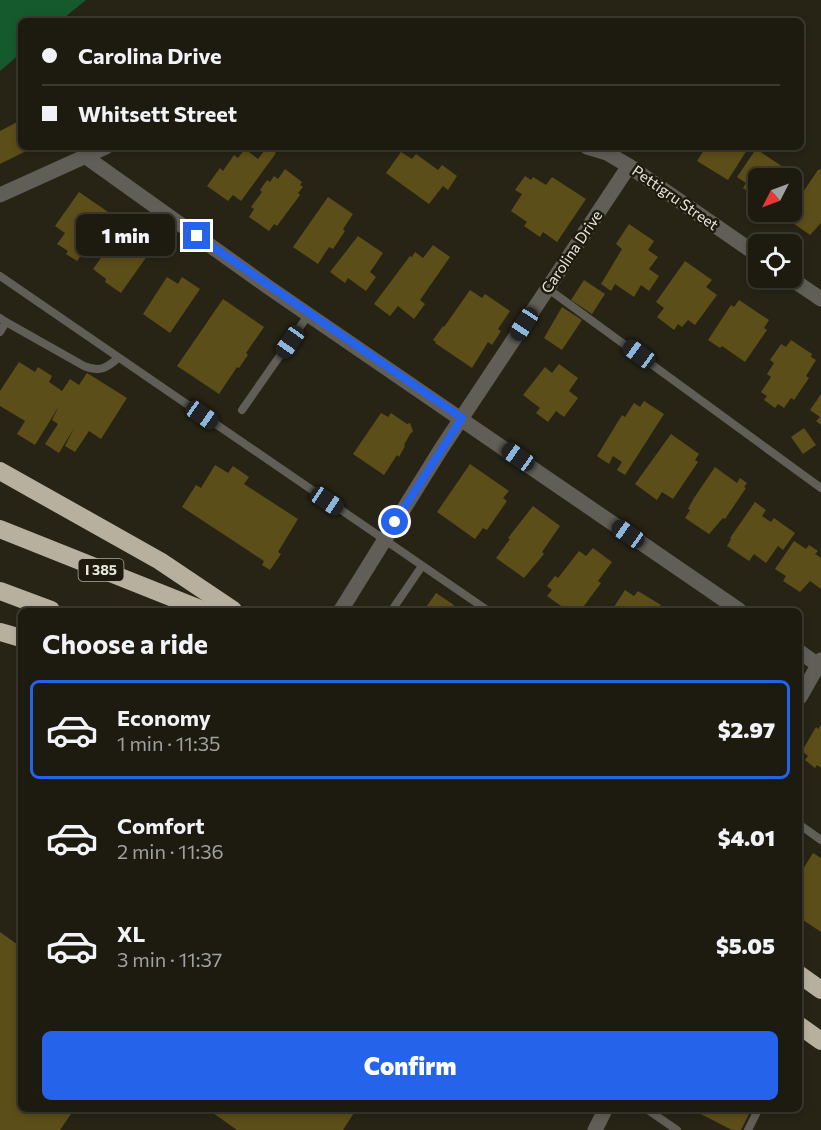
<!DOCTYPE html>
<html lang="en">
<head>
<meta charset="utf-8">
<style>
  :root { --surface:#1d1b10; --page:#2a281e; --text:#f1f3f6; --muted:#a0a19f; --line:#3b3930; --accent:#2563eb }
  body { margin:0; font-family:Commissioner,sans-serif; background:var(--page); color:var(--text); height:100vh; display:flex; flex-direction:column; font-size:22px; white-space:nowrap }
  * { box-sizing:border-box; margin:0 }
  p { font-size:20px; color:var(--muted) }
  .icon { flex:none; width:33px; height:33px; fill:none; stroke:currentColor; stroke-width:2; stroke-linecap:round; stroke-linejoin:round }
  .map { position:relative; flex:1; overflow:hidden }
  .panel { position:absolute; left:18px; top:608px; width:784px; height:504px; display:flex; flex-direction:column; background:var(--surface); border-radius:9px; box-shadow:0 3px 9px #0003,0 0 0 2px var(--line) }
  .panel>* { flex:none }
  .hud { position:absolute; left:18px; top:18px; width:786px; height:132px; border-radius:9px; box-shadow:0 3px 9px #0003,0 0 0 2px var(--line); display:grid; align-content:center; height:132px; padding:0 24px; background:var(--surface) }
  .needle { width:39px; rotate:228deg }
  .controls { position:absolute; left:748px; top:168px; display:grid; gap:12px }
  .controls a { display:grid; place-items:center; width:54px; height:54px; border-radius:9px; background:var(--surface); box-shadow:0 3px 9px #0003,0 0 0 2px var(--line); font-size:30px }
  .end { position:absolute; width:27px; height:27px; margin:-14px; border:8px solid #2563eb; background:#fff; box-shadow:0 0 0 3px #fff }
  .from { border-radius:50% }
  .bubble { position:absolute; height:42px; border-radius:9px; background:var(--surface); box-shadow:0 3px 9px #0003,0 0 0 2px var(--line); font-size:20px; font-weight:800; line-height:42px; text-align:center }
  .car { position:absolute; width:18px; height:36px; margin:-18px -9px; border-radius:8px; box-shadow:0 0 4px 2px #0007; background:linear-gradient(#222 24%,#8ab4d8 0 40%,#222 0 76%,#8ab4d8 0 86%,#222 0) }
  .hud b { display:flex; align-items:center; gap:21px; height:57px; font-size:22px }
  .hud b+b { border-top:2px solid var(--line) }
  .hud i { width:15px; height:15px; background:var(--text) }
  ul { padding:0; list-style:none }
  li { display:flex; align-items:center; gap:18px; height:99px; margin:0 12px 9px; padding:0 12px; border:3px solid transparent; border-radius:9px }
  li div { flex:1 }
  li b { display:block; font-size:22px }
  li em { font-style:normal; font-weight:800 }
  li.on { border-color:var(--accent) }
  li>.icon { width:54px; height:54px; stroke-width:1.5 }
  h2 { padding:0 24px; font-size:27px; line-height:72px }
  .button { display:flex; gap:12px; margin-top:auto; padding:12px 24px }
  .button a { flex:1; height:69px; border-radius:9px; background:var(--accent); color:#fff; font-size:24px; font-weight:800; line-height:69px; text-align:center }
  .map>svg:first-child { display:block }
</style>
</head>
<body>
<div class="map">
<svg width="821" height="1130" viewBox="0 0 821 1130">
  <rect width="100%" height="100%" fill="#272416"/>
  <polygon fill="#155a2c" points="0,0 86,0 60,21 21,21 21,53 0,71"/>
  <g fill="#5b4e19">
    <polygon points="21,120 21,147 34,147 0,164 0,131"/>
    <polygon points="267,147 276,153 241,201 233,195 228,201 207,186 220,168 223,171 234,155 238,158 245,149 258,159"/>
    <polygon points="706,147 742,147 747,150 728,180 697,161"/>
    <polygon points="756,149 795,175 793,178 759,178 759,199 743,188 746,183 737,177"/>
    <polygon points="401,152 412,159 416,154 438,170 442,165 457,176 448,190 443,186 429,204 386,173"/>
    <polygon points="285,169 302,182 300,185 303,187 298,193 300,195 277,226 274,224 269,231 249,217 254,209 251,207 262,192 260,190 267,180 270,182 274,176 278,179"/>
    <polygon points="821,169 821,223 810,235 786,218 792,212 792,202 798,193 801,195 818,170"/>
    <polygon points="525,176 531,180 533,177 546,185 552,177 586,199 557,242 543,232 540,237 524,226 527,222 511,211 522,194 515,190"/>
    <polygon points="79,192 111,214 77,261 66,254 68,251 57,244 65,233 55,226"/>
    <polygon points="328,197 353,214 343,229 345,231 333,249 329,247 318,264 293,247"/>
    <polygon points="629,224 654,241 648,250 658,257 649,269 659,276 649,291 641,285 634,297 615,284 611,291 601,284 622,249 616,244"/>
    <polygon points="122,228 152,249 121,293 105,282 106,279 93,269"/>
    <polygon points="358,236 383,253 370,272 376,277 366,291 348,278 345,283 330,272"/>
    <polygon points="433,245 450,257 420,300 425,304 414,319 398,306 390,316 374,304 410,256 412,257 415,252 423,258"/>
    <polygon points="685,261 712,280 706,287 717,295 695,325 688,320 682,327 678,324 674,330 657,317 664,308 656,302"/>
    <polygon points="167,277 178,284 182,277 200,289 170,333 143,314"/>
    <polygon points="584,280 605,294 592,314 571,300"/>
    <polygon points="470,290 482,298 485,294 510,311 498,329 501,331 492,345 488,342 472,368 435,343 436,342 433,340 443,326 444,327"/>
    <polygon points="223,299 264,327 246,353 248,355 239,368 237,367 219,394 177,366"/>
    <polygon points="739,300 769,320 764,328 767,330 745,362 722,346 720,348 708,340 731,305 734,307"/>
    <polygon points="562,307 582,320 562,350 544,338"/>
    <polygon points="791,340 812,354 811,357 816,360 806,376 809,378 794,400 791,398 784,408 778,404 775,408 764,400 767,396 761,392 771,377 767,374 774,363 770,360 781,344 786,347"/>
    <polygon points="19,362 35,372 38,367 52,376 49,382 62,391 70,379 79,385 87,373 127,398 101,439 89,431 75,452 65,446 74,428 59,453 45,444 58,424 52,420 59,406 35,445 17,434 25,421 0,406 0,391"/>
    <polygon points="559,364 578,378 569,391 578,398 564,417 556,411 548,422 536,413 540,408 523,395 545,367 552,373"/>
    <polygon points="821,394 821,425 816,421 820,417 810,410"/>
    <polygon points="644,401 664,414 625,475 617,470 622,462 613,456 609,464 597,456 622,415 625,417 634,403 640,407"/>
    <polygon points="381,413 388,417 391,413 407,424 410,423 413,431 410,434 404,445 405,446 399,457 397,455 384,475 353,454"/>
    <polygon points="804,428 816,445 803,454 791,437"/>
    <polygon points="671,434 699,454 695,460 698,462 673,499 662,492 657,500 635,484"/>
    <polygon points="470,464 509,491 503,498 507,501 487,530 483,528 475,539 437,512"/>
    <polygon points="215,465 228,473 233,466 249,477 244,484 298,519 278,552 281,554 270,570 262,565 264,561 182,507 196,485 201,488"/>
    <polygon points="715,467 737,483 740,478 747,483 744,487 746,488 725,519 723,518 709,534 685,518 690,510 688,509 694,498"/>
    <polygon points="755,502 766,510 762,516 771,522 774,518 795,533 783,550 778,546 766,563 754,554 749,561 727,546 731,539 730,538"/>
    <polygon points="533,506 560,526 542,552 544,554 524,578 496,558 510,539 508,538"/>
    <polygon points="794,541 806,549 809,545 818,551 815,554 821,558 821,589 810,581 800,592 783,581 786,576 775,569"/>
    <polygon points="593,548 612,562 598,581 601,583 581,610 563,610 564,608 547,596 552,590 547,586 555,576 558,578 579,551 586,556"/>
    <polygon points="625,590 634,596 638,591 661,605 658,610 612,610"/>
    <polygon points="436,593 454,605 450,610 424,610"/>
    <polygon points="821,725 821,768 817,765 815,768 805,760 808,756 802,751 816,727 818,729"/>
    <polygon points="813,853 821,858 821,932 800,918 800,874"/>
    <polygon points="0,932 21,947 21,1108 75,1108 60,1130 0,1130"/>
    <polygon points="206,1108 357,1108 343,1130 237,1130"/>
    <polygon points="689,1108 752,1108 741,1130 732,1130"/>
  </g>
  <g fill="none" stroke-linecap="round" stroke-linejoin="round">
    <g stroke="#615e58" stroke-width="8">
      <polyline points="0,276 487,610"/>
      <polyline points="547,288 821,488"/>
      <polyline points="0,318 6,322 0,332"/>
      <path d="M6 322 84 366C99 372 106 369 118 358"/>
      <polyline points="242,410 309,314"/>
      <polyline points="392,610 422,566"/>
      <polyline points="800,825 821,840"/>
      <polyline points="645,1108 677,1130"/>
      <polyline points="748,1130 759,1108"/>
    </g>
    <g stroke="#615e58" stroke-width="15">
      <polyline points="587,147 607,153 629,166 759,256"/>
      <polyline points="86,157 271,289 739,610"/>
      <polyline points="0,195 106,147"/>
      <polyline points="790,278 821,299"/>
      <polyline points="341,610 441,449 629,166"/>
      <polyline points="800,652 821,667"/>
      <polyline points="800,697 821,660"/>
      <polyline points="595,1130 606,1108"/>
    </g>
    <g stroke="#b7b09f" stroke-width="18">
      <polyline points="0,471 160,561 233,610"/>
      <polyline points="0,529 203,610"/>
      <polyline points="0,591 51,610"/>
      <polyline points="0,632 21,638"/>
      <polyline points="800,975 821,990"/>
      <polyline points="800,1026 821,1041"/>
    </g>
  </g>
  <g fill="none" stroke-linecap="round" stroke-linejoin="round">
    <polyline stroke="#2563eb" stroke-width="8" points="197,236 462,418 395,522"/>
  </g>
  <g text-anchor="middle" stroke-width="5" stroke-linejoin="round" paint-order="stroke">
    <rect fill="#1e1a0d" stroke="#acaa9f" stroke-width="1.5" x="78.5" y="559" width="45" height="22" rx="4.5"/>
    <g font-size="14" font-weight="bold" fill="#e9e7de">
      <text x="101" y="575">I 385</text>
    </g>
    <g font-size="15" fill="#e9e7de" stroke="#1e1a0d">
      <text transform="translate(675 198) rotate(35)" y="5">Pettigru Street</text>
      <text transform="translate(572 252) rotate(-56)" y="5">Carolina Drive</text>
    </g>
  </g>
</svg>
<div class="controls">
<a><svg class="needle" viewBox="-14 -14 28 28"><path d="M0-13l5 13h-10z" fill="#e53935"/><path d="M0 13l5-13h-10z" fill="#a0a19f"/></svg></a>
<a><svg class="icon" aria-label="locate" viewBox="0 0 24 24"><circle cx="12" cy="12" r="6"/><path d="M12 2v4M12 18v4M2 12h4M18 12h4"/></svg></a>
</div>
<i class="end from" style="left:395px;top:522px"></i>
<i class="end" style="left:197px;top:236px"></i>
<div class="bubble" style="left:76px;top:214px;width:99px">1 min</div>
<i class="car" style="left:524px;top:324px;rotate:213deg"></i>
<i class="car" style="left:290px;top:342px;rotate:215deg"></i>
<i class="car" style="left:639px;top:354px;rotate:306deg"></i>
<i class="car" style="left:202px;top:415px;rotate:125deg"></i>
<i class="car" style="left:518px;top:457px;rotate:305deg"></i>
<i class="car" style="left:327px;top:501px;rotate:124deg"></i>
<i class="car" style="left:628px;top:534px;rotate:305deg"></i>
<div class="hud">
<b><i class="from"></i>Carolina Drive</b>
<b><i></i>Whitsett Street</b>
</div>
<section class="panel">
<h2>Choose a ride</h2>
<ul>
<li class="on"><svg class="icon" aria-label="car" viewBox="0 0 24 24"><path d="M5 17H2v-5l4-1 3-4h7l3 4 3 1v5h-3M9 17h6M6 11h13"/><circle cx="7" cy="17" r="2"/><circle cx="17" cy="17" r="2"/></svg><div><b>Economy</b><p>1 min · 11:35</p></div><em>$2.97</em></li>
<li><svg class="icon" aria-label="car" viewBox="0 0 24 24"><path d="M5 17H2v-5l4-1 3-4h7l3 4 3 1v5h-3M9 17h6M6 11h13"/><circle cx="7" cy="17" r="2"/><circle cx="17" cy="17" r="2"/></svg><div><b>Comfort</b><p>2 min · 11:36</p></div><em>$4.01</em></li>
<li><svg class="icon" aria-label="car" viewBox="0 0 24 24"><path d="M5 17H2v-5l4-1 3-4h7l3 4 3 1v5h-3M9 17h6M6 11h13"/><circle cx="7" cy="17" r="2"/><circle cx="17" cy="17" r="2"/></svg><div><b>XL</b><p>3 min · 11:37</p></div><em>$5.05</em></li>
</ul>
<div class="button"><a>Confirm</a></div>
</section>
</div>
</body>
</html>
